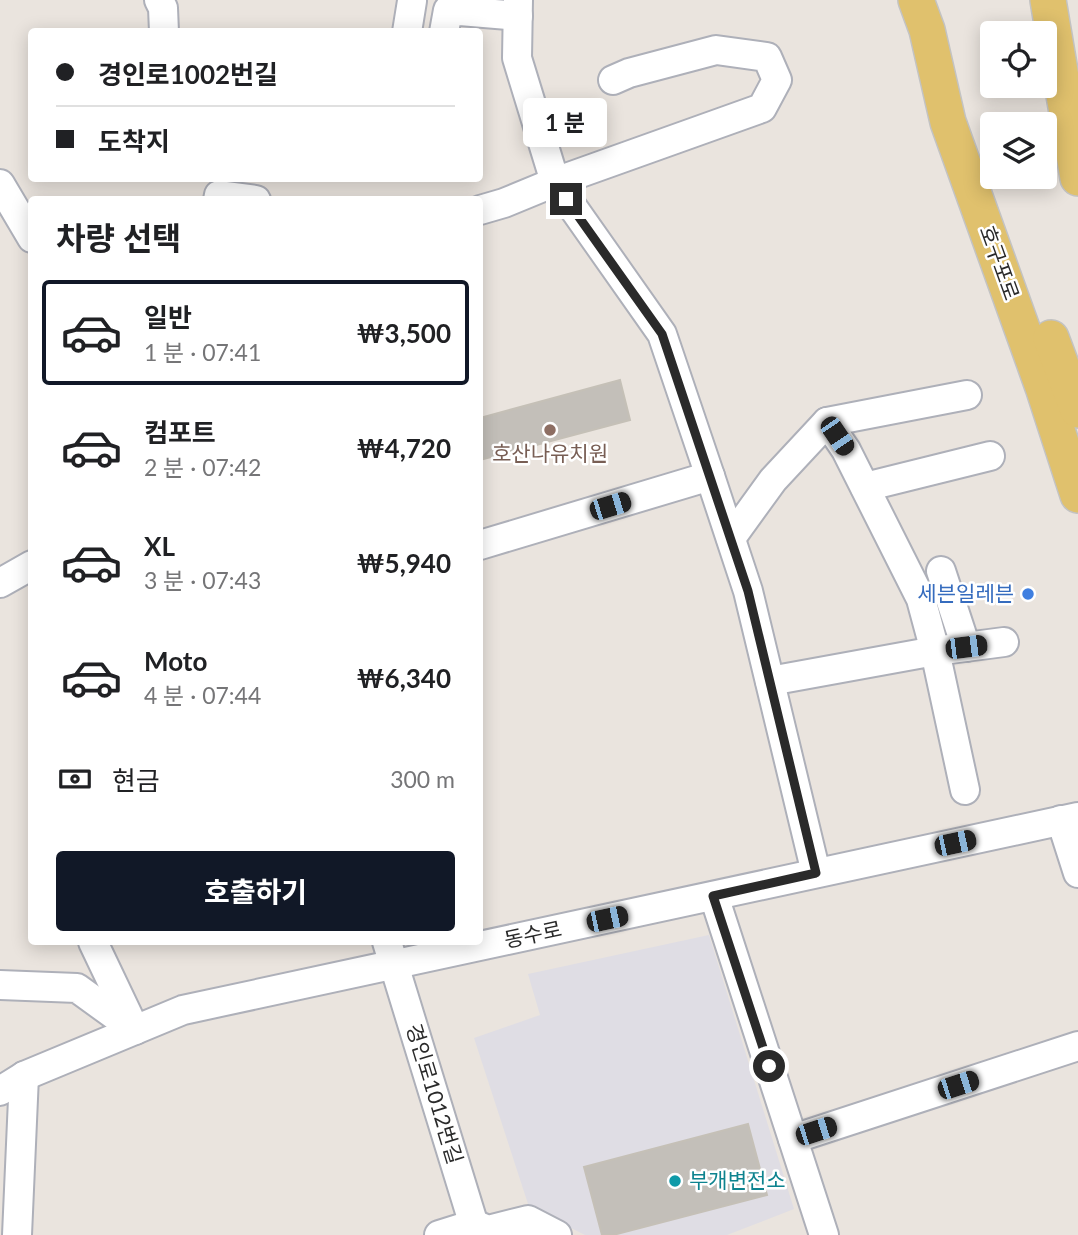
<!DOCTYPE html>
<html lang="ko">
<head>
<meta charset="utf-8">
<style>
  :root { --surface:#fff; --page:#f6f6f6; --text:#202124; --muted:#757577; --line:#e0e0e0; --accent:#111827 }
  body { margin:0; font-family:Lato,"Noto Sans KR",sans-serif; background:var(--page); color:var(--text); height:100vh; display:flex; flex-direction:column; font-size:26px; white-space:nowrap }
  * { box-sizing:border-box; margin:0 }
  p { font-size:23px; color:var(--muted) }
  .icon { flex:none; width:38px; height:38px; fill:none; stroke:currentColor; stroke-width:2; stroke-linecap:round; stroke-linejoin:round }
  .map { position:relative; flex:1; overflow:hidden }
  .panel { position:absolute; left:28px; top:196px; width:455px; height:749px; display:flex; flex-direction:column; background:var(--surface); border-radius:7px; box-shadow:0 4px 18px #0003 }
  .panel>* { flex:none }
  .guide { position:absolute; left:28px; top:28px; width:455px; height:154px; border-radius:7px; box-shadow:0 4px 18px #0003; display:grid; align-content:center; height:154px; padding:0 28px; background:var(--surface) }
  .controls { position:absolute; left:980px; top:21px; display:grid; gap:14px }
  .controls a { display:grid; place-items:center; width:77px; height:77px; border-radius:7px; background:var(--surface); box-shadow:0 4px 18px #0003; font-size:35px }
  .end { position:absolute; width:32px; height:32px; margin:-16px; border:9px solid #2a2a2a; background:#fff; box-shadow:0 0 0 4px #fff }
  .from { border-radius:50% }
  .bubble { position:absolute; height:49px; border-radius:7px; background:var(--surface); box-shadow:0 4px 18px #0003; font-size:23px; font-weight:700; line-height:49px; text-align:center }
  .car { position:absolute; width:21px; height:42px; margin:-21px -10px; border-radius:9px; box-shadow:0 0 5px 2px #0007; background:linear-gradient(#222 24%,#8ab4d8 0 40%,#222 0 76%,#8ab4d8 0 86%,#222 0) }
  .guide b { display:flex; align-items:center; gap:24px; height:66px; font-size:26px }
  .guide b+b { border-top:2px solid var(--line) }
  .guide i { width:18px; height:18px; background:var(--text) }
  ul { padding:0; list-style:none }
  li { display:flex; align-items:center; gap:21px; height:105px; margin:0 14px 10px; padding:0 14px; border:4px solid transparent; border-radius:7px }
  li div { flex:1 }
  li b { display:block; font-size:26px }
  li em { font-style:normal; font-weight:700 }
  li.on { border-color:var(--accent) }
  li>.icon { width:63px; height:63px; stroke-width:1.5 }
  h2 { padding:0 28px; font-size:32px; line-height:84px }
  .pay { display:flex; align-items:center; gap:18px; height:77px; padding:0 28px; font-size:26px }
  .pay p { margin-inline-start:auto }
  .primary-button { display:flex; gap:14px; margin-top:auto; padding:14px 28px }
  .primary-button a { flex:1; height:80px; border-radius:7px; background:var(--accent); color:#fff; font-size:28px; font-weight:700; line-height:80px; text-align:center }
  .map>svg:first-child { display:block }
</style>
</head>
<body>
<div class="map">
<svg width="1078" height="1235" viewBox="0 0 1078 1235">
  <rect width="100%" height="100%" fill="#eae4de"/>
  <polygon fill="#dfdde4" points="709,935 794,1209 727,1235 585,1235 529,1207 474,1038 540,1015 528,974"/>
  <g fill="#c3bfb9" stroke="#c5c0b7" stroke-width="2">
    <polygon points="620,380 630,420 480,460 480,418"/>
    <polygon points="748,1124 767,1195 613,1235 602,1235 584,1167"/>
  </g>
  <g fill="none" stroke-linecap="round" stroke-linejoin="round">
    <defs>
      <g id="minor">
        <polyline points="159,0 163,8 164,32"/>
        <polyline points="518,0 517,58 555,182 662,334 710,476"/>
        <polyline points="407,32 412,1"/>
        <polyline points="444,32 448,10 518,16"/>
        <polyline points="0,184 32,238"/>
        <polyline points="218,200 219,195 256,200"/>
        <polyline points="480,210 504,203 555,182 762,108 777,80 767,57 716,50 629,73 613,80"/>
        <polyline points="827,422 967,395"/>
        <polyline points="865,487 990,456"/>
        <polyline points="731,538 773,480 827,422 846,450 921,599 935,651 1004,642"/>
        <polyline points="480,545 710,476 748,591 816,873"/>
        <polyline points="941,571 966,647"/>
        <polyline points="0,583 32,565"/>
        <polyline points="770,681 935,651 965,790"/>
        <polyline points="1061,820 1078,873"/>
        <polyline points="714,896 824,1235"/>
        <polyline points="93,942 134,1028"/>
        <polyline points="387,942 477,1235"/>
        <polyline points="0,985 77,988 135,1030"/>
        <polyline points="0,1091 24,1076 183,1010 1078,817"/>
        <polyline points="793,1139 1078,1046"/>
        <polyline points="17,1235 24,1076"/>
        <polyline points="439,1235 474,1224 488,1230 528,1220 557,1235"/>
      </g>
      <g id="major">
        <polyline points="916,0 927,30 948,122 1043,387 1078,495"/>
        <polyline points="1048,0 1078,178"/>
        <polyline points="1051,338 1078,410"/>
      </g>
    </defs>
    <use href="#minor" stroke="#aeb0b9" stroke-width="32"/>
    <use href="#major" stroke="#c3c3c3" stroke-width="38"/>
    <use href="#minor" stroke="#fff" stroke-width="28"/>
    <use href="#major" stroke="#e0c16d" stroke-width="35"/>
  </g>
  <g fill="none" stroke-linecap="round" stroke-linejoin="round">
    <polyline stroke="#2a2a2a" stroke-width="9" points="566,199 662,334 748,591 816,873 713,896 769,1066"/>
  </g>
  <circle fill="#8d6e63" stroke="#fff" stroke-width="2.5" cx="550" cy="430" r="7"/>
  <circle fill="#3f7fe0" stroke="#fff" stroke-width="2.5" cx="1028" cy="594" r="7"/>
  <circle fill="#0f9aa8" stroke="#fff" stroke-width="2.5" cx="675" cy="1181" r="7"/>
  <g text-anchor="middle" stroke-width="5" stroke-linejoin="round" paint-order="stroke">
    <g font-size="21" fill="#2a2a2a" stroke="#fff">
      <text transform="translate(999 263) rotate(70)" y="7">호구포로</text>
      <text transform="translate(533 935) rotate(-12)" y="7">동수로</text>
      <text transform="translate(434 1094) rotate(73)" y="7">경인로1012번길</text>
    </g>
    <g font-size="21" fill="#785e54" stroke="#fff">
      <text x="550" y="461">호산나유치원</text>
    </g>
    <g font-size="21" fill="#366cbe" stroke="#fff" text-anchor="end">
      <text x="1014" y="601">세븐일레븐</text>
    </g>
    <g font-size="21" fill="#0d838f" stroke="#fff" text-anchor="start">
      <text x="689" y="1188">부개변전소</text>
    </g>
  </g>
</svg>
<div class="controls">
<a><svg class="icon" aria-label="locate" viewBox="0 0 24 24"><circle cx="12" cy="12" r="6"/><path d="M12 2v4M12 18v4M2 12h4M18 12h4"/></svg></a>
<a><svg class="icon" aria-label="layers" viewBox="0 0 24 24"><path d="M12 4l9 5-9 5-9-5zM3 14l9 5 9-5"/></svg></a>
</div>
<i class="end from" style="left:769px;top:1066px"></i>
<i class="end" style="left:566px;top:199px"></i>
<div class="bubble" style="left:523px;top:98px;width:84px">1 분</div>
<i class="car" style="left:837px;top:436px;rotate:146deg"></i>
<i class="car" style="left:610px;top:506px;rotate:73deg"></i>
<i class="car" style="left:966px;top:647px;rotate:83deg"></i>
<i class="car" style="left:955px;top:843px;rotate:78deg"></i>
<i class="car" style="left:607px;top:919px;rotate:78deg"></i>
<i class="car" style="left:958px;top:1085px;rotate:72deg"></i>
<i class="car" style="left:816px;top:1131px;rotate:72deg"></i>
<div class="guide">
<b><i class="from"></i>경인로1002번길</b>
<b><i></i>도착지</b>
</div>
<section class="panel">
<h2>차량 선택</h2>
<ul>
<li class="on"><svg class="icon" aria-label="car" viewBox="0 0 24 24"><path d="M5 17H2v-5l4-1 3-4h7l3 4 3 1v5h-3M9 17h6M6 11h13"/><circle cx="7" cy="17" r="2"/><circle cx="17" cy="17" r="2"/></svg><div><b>일반</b><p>1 분 · 07:41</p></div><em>₩3,500</em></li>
<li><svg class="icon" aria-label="car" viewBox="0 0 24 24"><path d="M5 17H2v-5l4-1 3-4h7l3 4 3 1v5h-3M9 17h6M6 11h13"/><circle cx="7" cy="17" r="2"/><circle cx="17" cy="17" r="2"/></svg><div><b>컴포트</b><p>2 분 · 07:42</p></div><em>₩4,720</em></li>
<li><svg class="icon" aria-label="car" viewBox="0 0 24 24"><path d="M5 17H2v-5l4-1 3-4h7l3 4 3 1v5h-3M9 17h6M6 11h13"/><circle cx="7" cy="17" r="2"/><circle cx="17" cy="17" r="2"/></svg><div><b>XL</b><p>3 분 · 07:43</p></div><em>₩5,940</em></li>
<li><svg class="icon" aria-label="car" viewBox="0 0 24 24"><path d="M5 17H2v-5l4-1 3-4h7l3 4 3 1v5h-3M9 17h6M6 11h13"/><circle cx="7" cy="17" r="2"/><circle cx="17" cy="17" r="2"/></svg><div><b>Moto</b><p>4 분 · 07:44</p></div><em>₩6,340</em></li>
</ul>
<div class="pay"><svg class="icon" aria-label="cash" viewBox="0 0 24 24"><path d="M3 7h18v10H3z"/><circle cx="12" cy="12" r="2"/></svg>현금<p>300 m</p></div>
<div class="primary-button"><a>호출하기</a></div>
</section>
</div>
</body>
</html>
